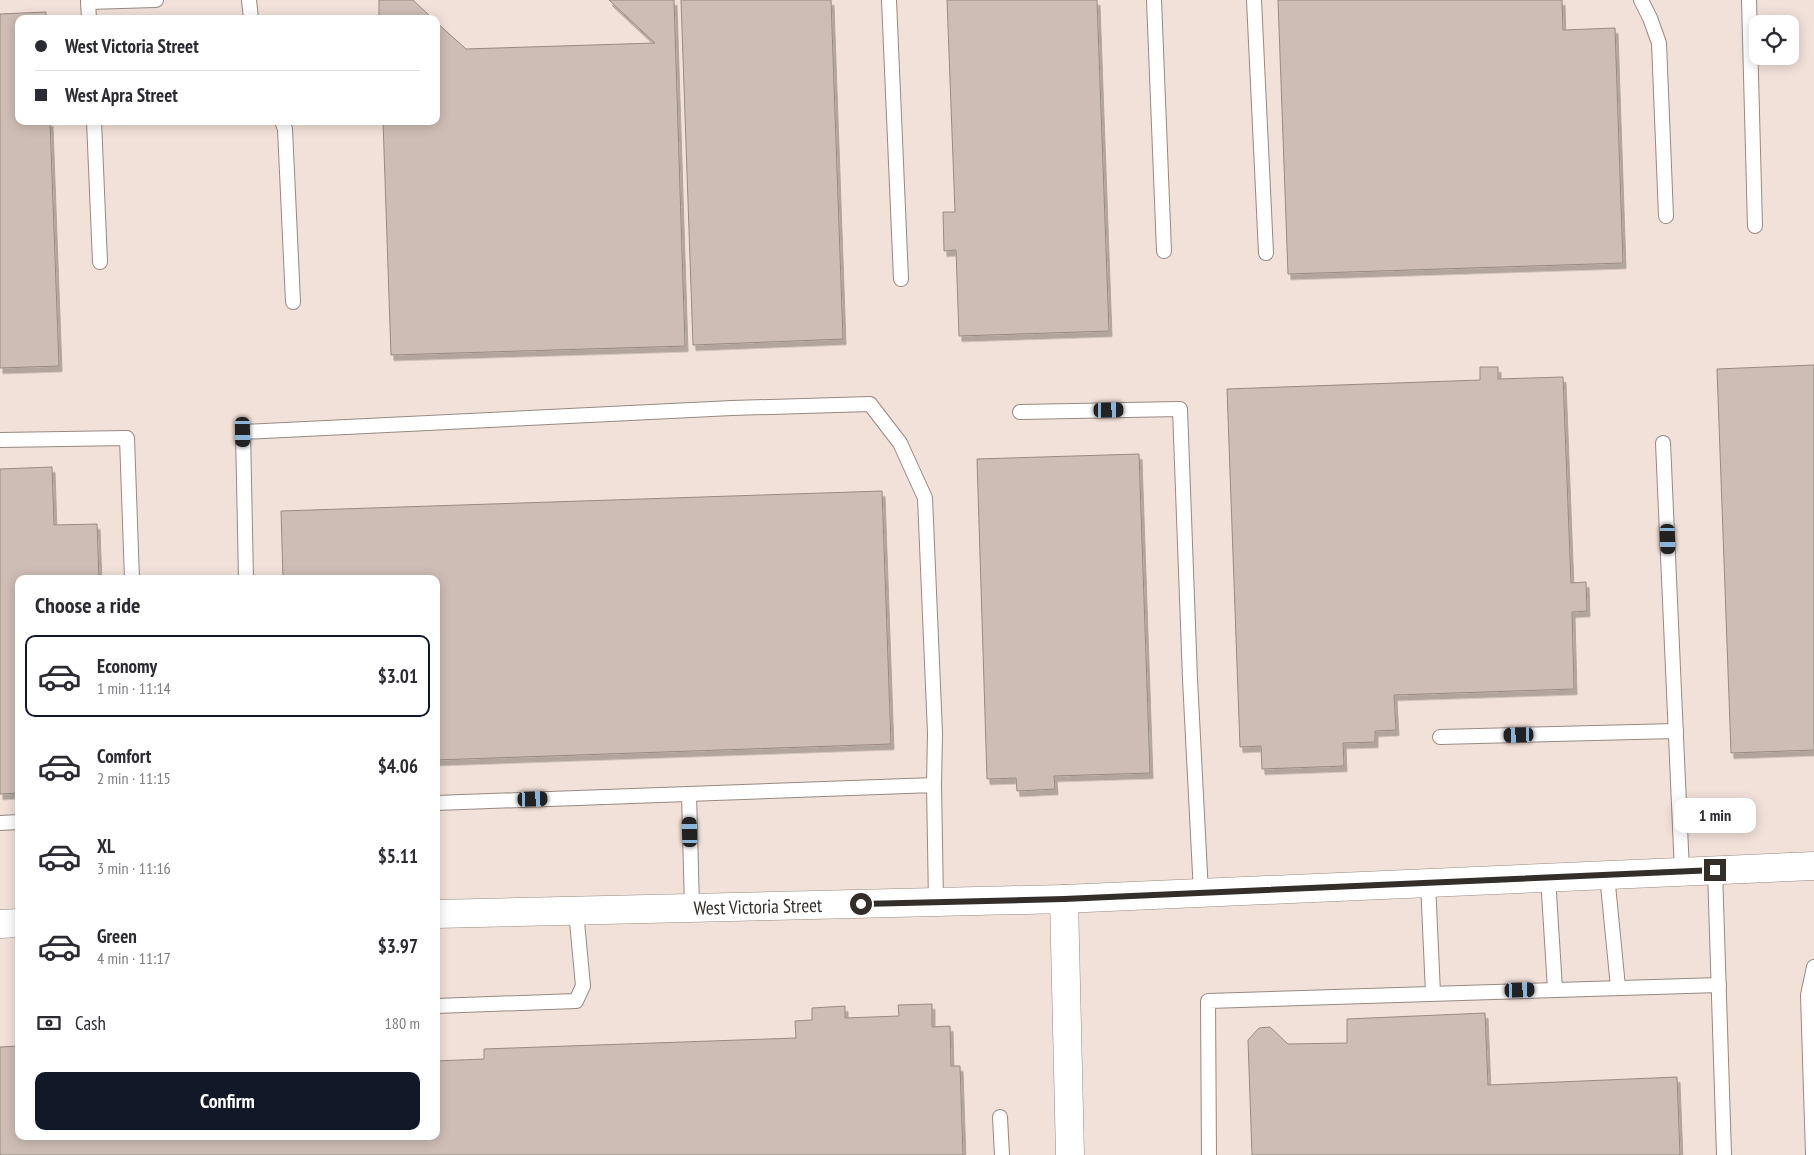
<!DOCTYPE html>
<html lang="en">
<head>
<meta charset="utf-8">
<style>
  :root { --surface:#fff; --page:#f7f7f7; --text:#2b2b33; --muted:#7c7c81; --line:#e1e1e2; --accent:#111827 }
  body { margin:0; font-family:"PT Sans Narrow",sans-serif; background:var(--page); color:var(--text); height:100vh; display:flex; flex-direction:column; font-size:19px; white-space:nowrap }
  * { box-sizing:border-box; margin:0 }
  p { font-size:16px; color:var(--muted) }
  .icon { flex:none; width:28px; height:28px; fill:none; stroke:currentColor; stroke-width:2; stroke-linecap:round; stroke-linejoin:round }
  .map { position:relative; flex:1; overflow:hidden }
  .drawer { position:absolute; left:15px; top:575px; width:425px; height:565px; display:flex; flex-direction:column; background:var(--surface); border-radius:10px; box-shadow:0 2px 12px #0003 }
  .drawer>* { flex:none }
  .top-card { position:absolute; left:15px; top:15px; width:425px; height:110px; border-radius:10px; box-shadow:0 2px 12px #0003; display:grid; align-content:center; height:110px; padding:0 20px; background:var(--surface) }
  .fabs { position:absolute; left:1749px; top:15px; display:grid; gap:10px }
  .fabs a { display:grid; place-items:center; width:50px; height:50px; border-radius:10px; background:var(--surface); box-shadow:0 2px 12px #0003; font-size:25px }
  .end { position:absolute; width:22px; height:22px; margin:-11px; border:6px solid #342e2a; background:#fff; box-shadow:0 0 0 2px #fff }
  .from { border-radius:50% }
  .bubble { position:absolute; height:35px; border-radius:10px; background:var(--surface); box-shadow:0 2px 12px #0003; font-size:16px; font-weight:700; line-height:35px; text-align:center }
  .car { position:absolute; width:15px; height:30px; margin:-15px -8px; border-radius:6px; box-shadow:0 0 4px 1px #0007; background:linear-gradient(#222 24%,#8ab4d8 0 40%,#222 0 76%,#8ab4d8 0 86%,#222 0) }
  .top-card b { display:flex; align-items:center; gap:18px; height:48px; font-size:19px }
  .top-card b+b { border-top:1px solid var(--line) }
  .top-card i { width:12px; height:12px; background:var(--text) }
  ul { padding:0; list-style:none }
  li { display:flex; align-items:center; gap:15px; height:82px; margin:0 10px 8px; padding:0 10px; border:2px solid transparent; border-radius:10px }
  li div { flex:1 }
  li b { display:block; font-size:19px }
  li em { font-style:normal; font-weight:700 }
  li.current { border-color:var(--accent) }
  li>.icon { width:45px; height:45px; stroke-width:1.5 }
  h2 { padding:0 20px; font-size:22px; line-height:60px }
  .pay { display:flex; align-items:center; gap:12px; height:55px; padding:0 20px; font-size:19px }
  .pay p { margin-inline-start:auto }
  .primary-button { display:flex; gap:10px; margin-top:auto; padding:10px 20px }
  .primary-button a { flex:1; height:58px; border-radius:10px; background:var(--accent); color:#fff; font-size:20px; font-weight:700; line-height:58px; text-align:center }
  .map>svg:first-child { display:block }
</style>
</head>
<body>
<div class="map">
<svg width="1814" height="1155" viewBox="0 0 1814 1155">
  <defs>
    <filter id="shadow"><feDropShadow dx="3" dy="5.5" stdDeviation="0" flood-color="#0004"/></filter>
  </defs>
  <rect width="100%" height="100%" fill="#f2e1d8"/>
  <g fill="#cebdb4" stroke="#998a82" filter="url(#shadow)">
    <polygon points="379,0 413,0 433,19 379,19"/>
    <polygon points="609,0 674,0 685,346 391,355 383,121 436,121 436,22 466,49 655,43"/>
    <polygon points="681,0 831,0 843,339 693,345"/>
    <polygon points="947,0 1097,0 1109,331 959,336 956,250 944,251 943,212 955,212"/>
    <polygon points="1278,0 1562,0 1563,30 1615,28 1623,263 1288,274"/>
    <polygon points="46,12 46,19 19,19 19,121 50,121 59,366 0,368 0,14"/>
    <polygon points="1814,365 1814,750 1731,753 1717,369"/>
    <polygon points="1480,367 1498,367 1498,379 1563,377 1571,583 1586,582 1587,611 1572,612 1574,689 1394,695 1396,730 1375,731 1375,742 1343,743 1344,766 1262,769 1261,746 1240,747 1227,389 1480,380"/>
    <polygon points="1139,454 1150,773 1054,776 1055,789 1017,791 1016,778 987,779 977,459"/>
    <polygon points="52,467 54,525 97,524 99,579 19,579 19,793 0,794 0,469"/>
    <polygon points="882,491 891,744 436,760 436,579 283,579 281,511"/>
    <polygon points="932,1004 932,1027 950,1026 951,1066 960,1066 963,1155 0,1155 0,1047 19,1046 19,1136 436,1136 436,1061 484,1059 484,1049 796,1038 795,1021 812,1020 812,1008 845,1006 845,1018 899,1016 898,1005"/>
    <polygon points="1485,1013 1488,1085 1677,1077 1680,1155 1252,1155 1248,1040 1259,1028 1270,1027 1288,1044 1347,1043 1347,1019"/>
  </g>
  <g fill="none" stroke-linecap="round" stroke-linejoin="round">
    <defs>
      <g id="service">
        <polyline points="88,0 88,2 156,0"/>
        <polyline points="249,0 251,19"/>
        <polyline points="889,0 901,279"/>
        <polyline points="1154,0 1164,251"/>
        <polyline points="1254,0 1266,253"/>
        <polyline points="1641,0 1650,18 1659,43 1666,216"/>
        <polyline points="1749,0 1755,226"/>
        <polyline points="88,2 89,19"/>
        <polyline points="94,121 100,262"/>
        <polyline points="282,121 285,129 293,302"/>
        <polyline points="1020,412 1180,409 1190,679 1201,893"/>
        <polyline points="0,440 127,438 132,579"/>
        <polyline points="1663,443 1682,872"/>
        <polyline points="246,579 243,432 732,408 870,404 900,443 925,498 935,733 934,785"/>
        <polyline points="1440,737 1676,731"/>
        <polyline points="689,794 692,907"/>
        <polyline points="436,803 934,785 936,902"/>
        <polyline points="0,823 19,822"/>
        <polyline points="1715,870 1724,1155"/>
        <polyline points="1607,875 1618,987"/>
        <polyline points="1548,877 1555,989"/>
        <polyline points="1428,883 1433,993"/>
        <polyline points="436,1006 576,1001 583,986 576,911"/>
        <polyline points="1000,1117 1002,1155"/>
        <polyline points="1209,1155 1208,1001 1719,985"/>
        <polyline points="1813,1155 1808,995 1814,967"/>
      </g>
      <polyline id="minor" points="1064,899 1814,866"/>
      <g id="tertiary">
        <path id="s1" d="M436 914 1064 899 1070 1155"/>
        <polyline points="0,924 19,923"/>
      </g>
    </defs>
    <use href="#service" stroke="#988981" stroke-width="16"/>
    <use href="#minor" stroke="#988981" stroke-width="29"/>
    <use href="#tertiary" stroke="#988981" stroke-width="29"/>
    <use href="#service" stroke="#fff" stroke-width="14"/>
    <use href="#minor" stroke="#fff" stroke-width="28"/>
    <use href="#tertiary" stroke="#fff" stroke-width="28"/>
  </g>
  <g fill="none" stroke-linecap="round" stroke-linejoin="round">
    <polyline stroke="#342e2a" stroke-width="6" points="861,904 1064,899 1715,870"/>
  </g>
  <g text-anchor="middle" stroke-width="5" stroke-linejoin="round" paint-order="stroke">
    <g font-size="19" fill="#342e2a" stroke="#fff">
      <text dy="7" stroke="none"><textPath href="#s1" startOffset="322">West Victoria Street</textPath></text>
    </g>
  </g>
</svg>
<div class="fabs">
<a><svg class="icon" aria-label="locate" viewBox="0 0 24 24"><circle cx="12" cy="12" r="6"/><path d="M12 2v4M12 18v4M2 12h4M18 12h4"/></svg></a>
</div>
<i class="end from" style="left:861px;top:904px"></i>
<i class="end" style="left:1715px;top:870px"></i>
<div class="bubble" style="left:1674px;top:798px;width:82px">1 min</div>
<i class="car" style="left:1109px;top:410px;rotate:89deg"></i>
<i class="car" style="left:243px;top:432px;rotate:179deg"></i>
<i class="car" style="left:1668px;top:539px;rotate:178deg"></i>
<i class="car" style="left:1519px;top:735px;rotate:268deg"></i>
<i class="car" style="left:533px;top:799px;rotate:88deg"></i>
<i class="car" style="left:690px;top:832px;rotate:358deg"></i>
<i class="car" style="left:1520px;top:990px;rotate:88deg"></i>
<div class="top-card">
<b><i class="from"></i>West Victoria Street</b>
<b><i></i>West Apra Street</b>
</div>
<section class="drawer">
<h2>Choose a ride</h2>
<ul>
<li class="current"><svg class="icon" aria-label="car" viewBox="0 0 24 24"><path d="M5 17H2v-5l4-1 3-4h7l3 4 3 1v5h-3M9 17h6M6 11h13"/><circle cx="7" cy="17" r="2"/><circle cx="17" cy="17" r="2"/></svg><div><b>Economy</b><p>1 min · 11:14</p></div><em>$3.01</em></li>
<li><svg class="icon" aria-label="car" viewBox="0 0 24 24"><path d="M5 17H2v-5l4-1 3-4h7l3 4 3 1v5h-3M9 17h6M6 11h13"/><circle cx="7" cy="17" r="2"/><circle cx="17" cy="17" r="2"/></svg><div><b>Comfort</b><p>2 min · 11:15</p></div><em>$4.06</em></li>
<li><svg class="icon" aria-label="car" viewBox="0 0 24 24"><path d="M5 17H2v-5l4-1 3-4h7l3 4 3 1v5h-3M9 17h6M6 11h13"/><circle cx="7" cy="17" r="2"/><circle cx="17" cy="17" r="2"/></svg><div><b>XL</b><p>3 min · 11:16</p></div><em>$5.11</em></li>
<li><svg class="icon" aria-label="car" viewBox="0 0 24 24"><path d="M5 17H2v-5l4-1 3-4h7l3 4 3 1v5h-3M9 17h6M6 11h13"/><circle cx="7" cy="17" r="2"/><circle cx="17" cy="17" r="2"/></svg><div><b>Green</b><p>4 min · 11:17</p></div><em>$3.97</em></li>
</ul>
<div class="pay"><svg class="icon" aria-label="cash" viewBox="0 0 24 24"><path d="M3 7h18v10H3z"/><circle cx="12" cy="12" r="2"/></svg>Cash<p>180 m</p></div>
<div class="primary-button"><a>Confirm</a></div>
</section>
</div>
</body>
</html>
